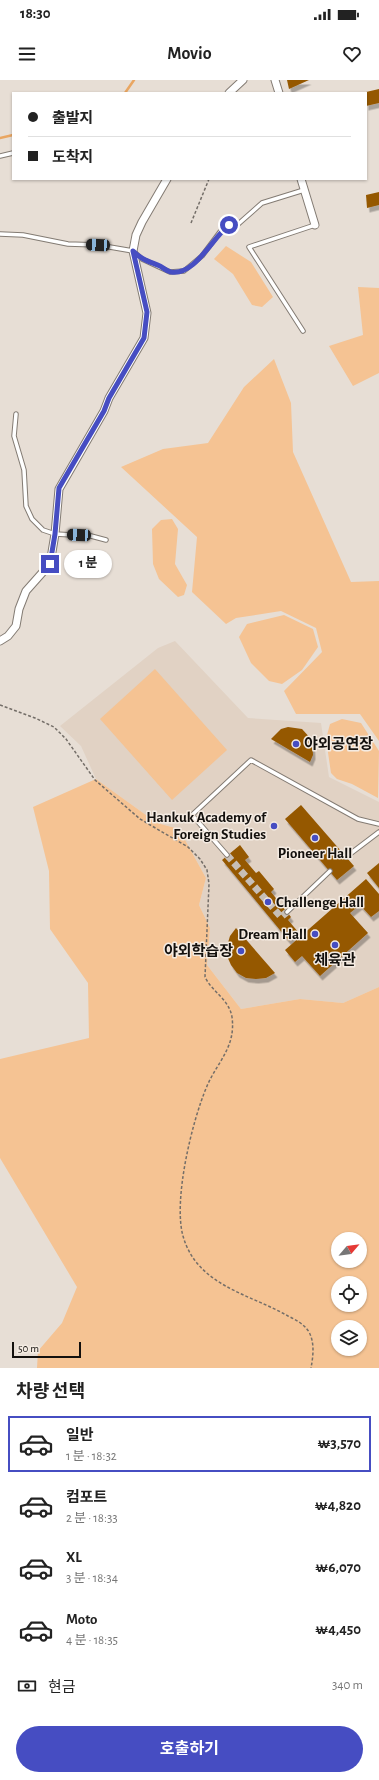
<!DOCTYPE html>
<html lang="ko">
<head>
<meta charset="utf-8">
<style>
  :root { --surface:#fff; --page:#f6f6f6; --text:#222; --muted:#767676; --line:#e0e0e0; --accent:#464dc2 }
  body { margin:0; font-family:"Alegreya Sans","Noto Sans KR",sans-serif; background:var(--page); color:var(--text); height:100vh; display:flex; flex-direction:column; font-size:15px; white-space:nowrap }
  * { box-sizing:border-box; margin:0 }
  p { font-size:13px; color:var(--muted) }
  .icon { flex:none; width:22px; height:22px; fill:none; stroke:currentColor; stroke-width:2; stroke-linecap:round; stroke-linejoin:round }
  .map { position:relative; height:1288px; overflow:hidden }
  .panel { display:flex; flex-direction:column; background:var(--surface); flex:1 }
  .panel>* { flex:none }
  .banner { position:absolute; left:12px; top:12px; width:355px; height:88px; border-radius:0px; box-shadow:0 1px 3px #0004; display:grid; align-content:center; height:88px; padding:0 16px; background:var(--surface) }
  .needle { width:26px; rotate:61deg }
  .buttons { position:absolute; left:331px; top:1152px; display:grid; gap:8px }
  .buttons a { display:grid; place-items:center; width:36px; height:36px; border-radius:50%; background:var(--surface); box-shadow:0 1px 3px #0004; font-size:20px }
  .scale { position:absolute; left:12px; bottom:10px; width:69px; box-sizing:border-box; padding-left:4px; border:2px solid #13100d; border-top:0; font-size:11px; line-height:14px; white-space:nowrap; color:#13100d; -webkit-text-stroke:3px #f4ebe2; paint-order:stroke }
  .end { position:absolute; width:18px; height:18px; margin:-9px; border:5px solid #464dc2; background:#fff; box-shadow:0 0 0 2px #fff }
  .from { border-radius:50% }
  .bubble { position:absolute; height:28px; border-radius:14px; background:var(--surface); box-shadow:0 1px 3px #0004; font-size:13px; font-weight:700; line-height:28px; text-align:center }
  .car { position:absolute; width:12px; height:24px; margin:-12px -6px; border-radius:5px; box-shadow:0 0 3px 1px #0007; background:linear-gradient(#222 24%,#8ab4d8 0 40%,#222 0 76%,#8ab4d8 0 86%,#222 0) }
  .banner b { display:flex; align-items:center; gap:14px; height:38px; font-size:15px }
  .banner b+b { border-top:1px solid var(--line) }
  .banner i { width:10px; height:10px; background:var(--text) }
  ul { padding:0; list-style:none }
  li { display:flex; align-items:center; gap:12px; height:56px; margin:0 8px 6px; padding:0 8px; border:2px solid transparent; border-radius:0px }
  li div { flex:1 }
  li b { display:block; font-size:15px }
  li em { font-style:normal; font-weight:700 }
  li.current { border-color:var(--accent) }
  li>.icon { width:36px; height:36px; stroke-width:1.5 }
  h2 { padding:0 16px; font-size:18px; line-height:48px }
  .pay { display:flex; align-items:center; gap:10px; height:44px; padding:0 16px; font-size:15px }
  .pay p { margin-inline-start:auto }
  .button { display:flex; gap:8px; margin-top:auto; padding:8px 16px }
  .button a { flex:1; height:46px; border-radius:24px; background:var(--accent); color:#fff; font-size:16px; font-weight:700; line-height:46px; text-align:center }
  .status { display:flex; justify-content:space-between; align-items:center; height:28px; padding:0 20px; background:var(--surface); direction:ltr }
  .status svg { height:11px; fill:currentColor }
  header { display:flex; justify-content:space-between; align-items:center; height:52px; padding:0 16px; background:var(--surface); font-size:18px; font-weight:700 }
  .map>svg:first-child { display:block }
</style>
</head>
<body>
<div class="status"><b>18:30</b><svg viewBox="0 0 49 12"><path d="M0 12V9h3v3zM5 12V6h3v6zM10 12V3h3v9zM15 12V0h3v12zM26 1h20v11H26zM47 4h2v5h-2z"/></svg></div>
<header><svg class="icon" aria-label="menu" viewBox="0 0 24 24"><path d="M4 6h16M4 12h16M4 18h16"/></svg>Movio<svg class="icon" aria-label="heart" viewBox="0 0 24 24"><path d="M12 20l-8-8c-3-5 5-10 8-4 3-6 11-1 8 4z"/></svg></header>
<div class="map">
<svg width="379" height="1288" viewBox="0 0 379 1288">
  <defs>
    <filter id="shadow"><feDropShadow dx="2.5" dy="4.5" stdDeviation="0" flood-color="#0004"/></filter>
  </defs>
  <rect width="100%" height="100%" fill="#e7ded5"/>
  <polygon fill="#e1d2c4" points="175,561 248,638 321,643 329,697 379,722 379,907 343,923 300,919 241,929 207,885 210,848 199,825 206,798 179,749 157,743 96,699 81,666 60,646 158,568"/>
  <g fill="#f5c393" fill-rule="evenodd">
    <polygon points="226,166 251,182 273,217 262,227 252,225 233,194 214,179"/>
    <polygon points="358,207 379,208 379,293 353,306 329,266 363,255"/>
    <polygon points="274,279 291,323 293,372 351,502 379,501 379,661 360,634 296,634 284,611 322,572 316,548 281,531 236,538 226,544 192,512 197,457 121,387 163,369 208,363 244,307"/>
    <polygon points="172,439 178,449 175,484 187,505 184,515 178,517 159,499 153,484 152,449 161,440"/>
    <polygon points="284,535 313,549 318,567 302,590 282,604 269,601 251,583 239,557 247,544"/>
    <polygon points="155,589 227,670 172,720 100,639"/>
    <polygon points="342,639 361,643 379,671 378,718 352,704 337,699 331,693 326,659 330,644"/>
    <path d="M96 699 157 743 179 749 206 798 199 825 210 848 207 885 241 929 300 919 343 923 379 907V1288H37L38 1271 62 1243 77 1207 0 1078V979L89 958 88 903 50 849 49 791 33 727ZM338 1159H360V1181H338ZM338 1203H360V1225H338ZM338 1247H360V1269H338Z"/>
  </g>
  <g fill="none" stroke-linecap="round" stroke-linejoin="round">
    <g stroke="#e9a662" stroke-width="2.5">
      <polyline points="125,13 134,0"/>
      <polyline points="0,58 13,55"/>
    </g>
  </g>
  <g fill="#955800" filter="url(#shadow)">
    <polygon points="287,0 309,0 289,9"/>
    <polygon points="379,9 379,23 366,26 366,12"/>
    <polygon points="379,112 379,125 367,128 366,115"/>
    <polygon points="288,647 302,649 312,660 313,675 310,682 271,659 281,649"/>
    <polygon points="301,725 354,786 337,800 285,739"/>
    <polygon points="240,765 249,777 245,780 256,793 259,791 274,809 271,812 291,837 288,840 299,853 289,861 222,780"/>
    <polygon points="379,783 379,808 367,793"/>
    <polygon points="366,799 379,814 379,831 371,837 360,825 350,833 368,853 320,896 302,876 295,882 285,870"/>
    <polygon points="236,848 275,893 266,898 256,899 246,898 237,893 231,885 227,876 227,866 230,856"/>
  </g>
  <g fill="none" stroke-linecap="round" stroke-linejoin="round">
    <polyline stroke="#c7bfb7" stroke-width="7" stroke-dasharray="7 3.5" stroke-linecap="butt" points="227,775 281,837 287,832"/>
    <defs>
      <g id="lane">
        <polyline points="0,76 13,73"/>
        <polyline points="0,154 23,155 68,164 98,165 133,171 142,179 170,192 184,191 202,176 220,152 229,145 236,146 262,123 304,110"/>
        <polyline points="303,251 249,167 315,145"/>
        <polyline points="16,334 14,356 24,390 26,426 32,439 43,450 55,454 91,456 106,460"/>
        <polyline points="227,775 192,735 251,680 358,739 379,744"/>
        <polyline points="346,777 379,752"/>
        <polyline points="287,832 330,791"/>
      </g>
      <g id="street">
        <polyline points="275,0 279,13"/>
        <polyline points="229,13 243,0"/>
        <polyline points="301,99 315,145"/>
        <polyline points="0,561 8,556 16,546 19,529 26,511 50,484 55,454 59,409 104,331 109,318 144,258 147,233 133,171 136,155 142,142 167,99"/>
      </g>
    </defs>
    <use href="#lane" stroke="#837b73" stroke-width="5.5"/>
    <use href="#street" stroke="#837b73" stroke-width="9"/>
    <g stroke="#746e68" stroke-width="1.5" stroke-dasharray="3 2" stroke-linecap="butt">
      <polyline points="191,143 209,99"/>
      <path d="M0 625 35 638 54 647 66 659 95 700 140 739 188 767 200 779 207 790 209 804 205 897C212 912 229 919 232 937 236 967 218 981 207 1006 192 1041 173 1120 183 1156 197 1206 250 1214 288 1236 296 1240 304 1244 309 1252 315 1263 313 1277 311 1288"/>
    </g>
    <use href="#lane" stroke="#fff" stroke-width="3.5"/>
    <use href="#street" stroke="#fff" stroke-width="7"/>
  </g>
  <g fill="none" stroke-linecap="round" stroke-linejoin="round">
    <path stroke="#464dc2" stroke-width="5" d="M50 484 55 454 59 408 104 331 109 318 144 258 147 232 133 171C142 180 148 181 160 186 163 188 167 191 171 192 195 196 212 158 229 145"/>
  </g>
  <g fill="#464dc2" stroke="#f4ebe2" stroke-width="1.5">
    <circle cx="296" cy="664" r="4"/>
    <circle cx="274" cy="746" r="4"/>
    <circle cx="315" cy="758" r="4"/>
    <circle cx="268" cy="822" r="4"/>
    <circle cx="315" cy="854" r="4"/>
    <circle cx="335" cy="865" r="4"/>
    <circle cx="241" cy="871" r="4"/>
  </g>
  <g text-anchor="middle" stroke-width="3" stroke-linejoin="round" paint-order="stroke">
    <g font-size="15" font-weight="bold" fill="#13100d" stroke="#f4ebe2" text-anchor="end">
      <text x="304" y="669" text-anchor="start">야외공연장</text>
      <text x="266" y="742">Hankuk Academy of<tspan x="266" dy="17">Foreign Studies</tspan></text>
      <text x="315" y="778" text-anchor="middle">Pioneer Hall</text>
      <text x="276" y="827" text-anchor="start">Challenge Hall</text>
      <text x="307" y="859">Dream Hall</text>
      <text x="233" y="876">야외학습장</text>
      <text x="335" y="885" text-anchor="middle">체육관</text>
    </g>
  </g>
</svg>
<div class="buttons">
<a><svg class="needle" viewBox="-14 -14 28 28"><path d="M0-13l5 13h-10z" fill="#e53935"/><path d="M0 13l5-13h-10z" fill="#767676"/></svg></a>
<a><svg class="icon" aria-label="locate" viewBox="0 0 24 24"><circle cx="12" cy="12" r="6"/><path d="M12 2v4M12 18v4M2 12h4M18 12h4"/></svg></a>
<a><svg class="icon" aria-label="layers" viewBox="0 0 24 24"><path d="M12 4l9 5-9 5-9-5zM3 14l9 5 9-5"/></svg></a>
</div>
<div class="scale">50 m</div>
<i class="end from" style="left:229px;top:145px"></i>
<i class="end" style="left:50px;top:484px"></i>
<div class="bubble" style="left:64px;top:470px;width:48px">1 분</div>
<i class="car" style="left:98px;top:165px;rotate:273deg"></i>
<i class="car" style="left:79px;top:455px;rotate:273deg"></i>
<div class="banner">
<b><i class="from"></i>출발지</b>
<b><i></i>도착지</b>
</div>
</div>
<section class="panel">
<h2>차량 선택</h2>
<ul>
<li class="current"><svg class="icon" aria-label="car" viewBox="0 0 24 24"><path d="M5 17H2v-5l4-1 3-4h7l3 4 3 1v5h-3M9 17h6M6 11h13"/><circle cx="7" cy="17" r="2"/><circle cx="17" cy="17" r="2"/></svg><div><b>일반</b><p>1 분 · 18:32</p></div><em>₩3,570</em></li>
<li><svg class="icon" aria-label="car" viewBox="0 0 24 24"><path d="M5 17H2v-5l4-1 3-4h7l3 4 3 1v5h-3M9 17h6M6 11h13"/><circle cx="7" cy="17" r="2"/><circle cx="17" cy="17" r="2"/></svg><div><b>컴포트</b><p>2 분 · 18:33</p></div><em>₩4,820</em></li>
<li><svg class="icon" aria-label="car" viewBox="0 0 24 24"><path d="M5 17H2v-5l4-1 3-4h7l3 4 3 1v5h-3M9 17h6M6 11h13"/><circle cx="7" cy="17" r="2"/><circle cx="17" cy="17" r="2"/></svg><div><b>XL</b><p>3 분 · 18:34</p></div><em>₩6,070</em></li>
<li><svg class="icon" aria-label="car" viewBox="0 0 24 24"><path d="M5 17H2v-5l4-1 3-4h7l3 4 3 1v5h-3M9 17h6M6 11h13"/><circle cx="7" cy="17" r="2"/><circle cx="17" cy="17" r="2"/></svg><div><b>Moto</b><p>4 분 · 18:35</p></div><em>₩4,450</em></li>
</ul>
<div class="pay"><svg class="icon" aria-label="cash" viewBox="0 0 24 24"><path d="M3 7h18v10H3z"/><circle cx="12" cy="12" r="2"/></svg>현금<p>340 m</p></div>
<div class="button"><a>호출하기</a></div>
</section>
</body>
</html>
